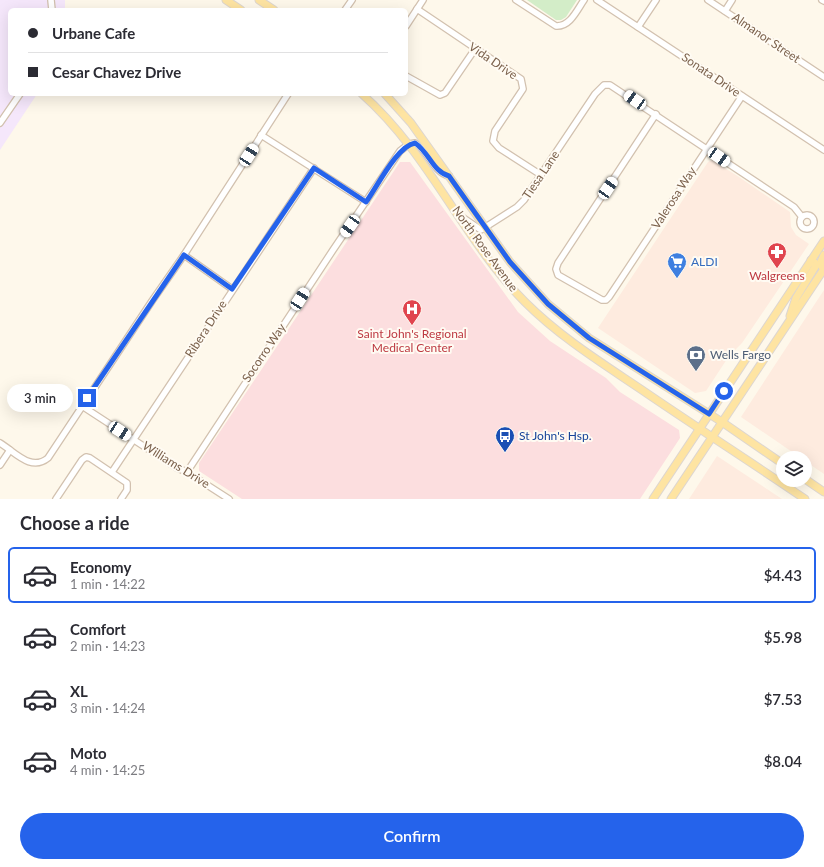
<!DOCTYPE html>
<html lang="en">
<head>
<meta charset="utf-8">
<style>
  :root { --surface:#fff; --page:#f7f7f7; --text:#2b2b33; --muted:#7c7c81; --line:#e1e1e2; --accent:#2563eb }
  body { margin:0; font-family:Lato,sans-serif; background:var(--page); color:var(--text); height:100vh; display:flex; flex-direction:column; font-size:15px; white-space:nowrap }
  * { box-sizing:border-box; margin:0 }
  p { font-size:13px; color:var(--muted) }
  .icon { flex:none; width:22px; height:22px; fill:none; stroke:currentColor; stroke-width:2; stroke-linecap:round; stroke-linejoin:round }
  .map { position:relative; height:499px; overflow:hidden }
  .drawer { display:flex; flex-direction:column; background:var(--surface); flex:1 }
  .drawer>* { flex:none }
  .banner { position:absolute; left:8px; top:8px; width:400px; height:88px; border-radius:6px; box-shadow:0 4px 16px #0002; display:grid; align-content:center; height:88px; padding:0 20px; background:var(--surface) }
  .buttons { position:absolute; left:776px; top:451px; display:grid; gap:8px }
  .buttons a { display:grid; place-items:center; width:36px; height:36px; border-radius:50%; background:var(--surface); box-shadow:0 4px 16px #0002; font-size:20px }
  .end { position:absolute; width:18px; height:18px; margin:-9px; border:5px solid #2563eb; background:#fff; box-shadow:0 0 0 2px #fff }
  .from { border-radius:50% }
  .bubble { position:absolute; height:28px; border-radius:14px; background:var(--surface); box-shadow:0 4px 16px #0002; font-size:13px; font-weight:600; line-height:28px; text-align:center }
  .car { position:absolute; width:12px; height:24px; margin:-12px -6px; border-radius:5px; box-shadow:0 0 3px 1px #0007; background:linear-gradient(#fff 24%,#345 0 40%,#fff 0 76%,#345 0 86%,#fff 0) }
  .banner b { display:flex; align-items:center; gap:14px; height:38px; font-size:15px }
  .banner b+b { border-top:1px solid var(--line) }
  .banner i { width:10px; height:10px; background:var(--text) }
  ul { padding:0; list-style:none }
  li { display:flex; align-items:center; gap:12px; height:56px; margin:0 8px 6px; padding:0 12px; border:2px solid transparent; border-radius:6px }
  li div { flex:1 }
  li b { display:block; font-size:15px }
  li em { font-style:normal; font-weight:600 }
  li.selected { border-color:var(--accent) }
  li>.icon { width:36px; height:36px; stroke-width:1.5 }
  h2 { padding:0 20px; font-size:18px; line-height:48px }
  .cta { display:flex; gap:8px; margin-top:auto; padding:8px 20px }
  .cta a { flex:1; height:46px; border-radius:24px; background:var(--accent); color:#fff; font-size:16px; font-weight:600; line-height:46px; text-align:center }
  .map>svg:first-child { display:block }
</style>
</head>
<body>
<div class="map">
<svg width="824" height="499" viewBox="0 0 824 499">
  <rect width="100%" height="100%" fill="#fef8eb"/>
  <g fill="#feebdf">
    <polygon points="712,160 739,177 790,212 791,227 796,235 809,244 742,343 729,356 706,391 695,393 598,328 708,162"/>
    <polygon points="824,290 824,474 805,461 805,458 801,458 741,417"/>
    <polygon points="717,456 782,499 689,499"/>
  </g>
  <polygon fill="#f5e7fb" points="0,0 65,0 65,10 10,10 10,94 37,94 0,150"/>
  <polygon fill="#fcdedf" points="400,162 410,162 518,312 550,341 606,378 620,392 679,430 680,438 640,499 242,499 199,471 199,463"/>
  <polygon fill="#d3edc8" points="527,0 577,0 566,17 561,20 556,20"/>
  <g fill="none" stroke-linecap="round" stroke-linejoin="round">
    <defs>
      <g id="minor">
        <polyline points="51,0 52,10"/>
        <path d="M516 0 556 26C570 27 577 10 584 0"/>
        <polyline points="597,0 824,150"/>
        <polyline points="708,0 824,77"/>
        <polyline points="822,0 824,1"/>
        <polyline points="417,9 521,79 523,89 495,131 493,141 499,148 541,175"/>
        <polyline points="345,10 352,0"/>
        <polyline points="725,11 732,0"/>
        <polyline points="406,26 423,0"/>
        <polyline points="638,27 656,0"/>
        <polyline points="406,76 440,95 445,93 475,49"/>
        <polyline points="656,114 558,263 556,269 558,275 602,300 606,300 609,297 742,96"/>
        <polyline points="0,123 20,94"/>
        <polyline points="261,135 366,202"/>
        <circle cx="807" cy="222" r="7"/>
        <polyline points="459,215 481,230 517,207 524,200 595,94 604,85 610,85 794,207 802,217"/>
        <polyline points="184,255 232,289"/>
        <polyline points="82,406 177,468 187,472 229,499"/>
        <path d="M0 443C15 452 31 472 48 458L152 301 184 255 288 94"/>
        <polyline points="0,465 10,450"/>
        <polyline points="112,472 314,168"/>
        <path d="M187 472 333 250 400 151 409 144 415 143C429 152 433 172 449 176"/>
        <polyline points="56,499 82,460 86,457 90,458 127,483 127,490 121,499"/>
      </g>
      <g id="major">
        <polyline points="226,0 241,10"/>
        <polyline points="259,0 274,10"/>
        <path d="M362 94C430 154 463 240 525 302 560 337 602 363 642 390 696 427 751 462 805 499"/>
        <polyline points="385,94 411,123 510,262 548,304 589,338 722,422 783,464"/>
        <polyline points="824,255 820,264 824,269"/>
        <polyline points="790,316 796,298 815,267 815,263 811,260"/>
        <polyline points="805,479 824,492"/>
        <polyline points="653,499 824,241"/>
        <polyline points="671,499 824,269"/>
      </g>
    </defs>
    <use href="#minor" stroke="#d2c1af" stroke-width="8"/>
    <use href="#major" stroke="#ddd6d0" stroke-width="9"/>
    <use href="#minor" stroke="#fff" stroke-width="5.5"/>
    <use href="#major" stroke="#fee4a2" stroke-width="7"/>
  </g>
  <g fill="none" stroke-linecap="round" stroke-linejoin="round">
    <path stroke="#2563eb" stroke-width="5" d="M87 398 184 255 232 289 314 168 366 202C377 187 397 146 415 143 429 152 433 172 449 176L510 262 548 304 589 338 709 414 724 391"/>
  </g>
  <defs>
    <symbol id="pharmacy-pin" viewBox="-11 -11 22 30"><path d="M0 17L-7.5 6A9.5 9.5 0 1 1 7.5 6Z" fill="#e0444e" stroke="#fffbf3"/><path d="M-2-6h4v4h4v4h-4v4h-4v-4h-4v-4h4Z" fill="#fff"/></symbol>
    <symbol id="supermarket-pin" viewBox="-11 -11 22 30"><path d="M0 17L-7.5 6A9.5 9.5 0 1 1 7.5 6Z" fill="#3f7fe0" stroke="#fffbf3"/><path d="M-6-5.5h2.5l.6 2H6L4.5 2H-2.5L-4.4-4H-6ZM-1.5 3.2a1.3 1.3 0 1 0 .1 0ZM3 3.2a1.3 1.3 0 1 0 .1 0Z" fill="#fff"/></symbol>
    <symbol id="hospital-pin" viewBox="-11 -11 22 30"><path d="M0 17L-7.5 6A9.5 9.5 0 1 1 7.5 6Z" fill="#e0444e" stroke="#fffbf3"/><path d="M-5-5h3v3.5h4V-5h3V5h-3V1.5h-4V5h-3Z" fill="#fff"/></symbol>
    <symbol id="bank-pin" viewBox="-11 -11 22 30"><path d="M0 17L-7.5 6A9.5 9.5 0 1 1 7.5 6Z" fill="#5c6f8a" stroke="#fffbf3"/><path d="M-6-4H6V4H-6ZM0-2.3a2.3 2.3 0 1 0 0 4.6a2.3 2.3 0 1 0 0-4.6Z" fill="#fff"/></symbol>
    <symbol id="bus-pin" viewBox="-11 -11 22 30"><path d="M0 17L-7.5 6A9.5 9.5 0 1 1 7.5 6Z" fill="#1a4fb4" stroke="#fffbf3"/><path d="M-5-6H5V4H4V6H2V4H-2V6H-4V4H-5ZM-3.5-4V0h7V-4ZM-3.5 1.2v1.5H-2V1.2ZM2 1.2v1.5H3.5V1.2Z" fill="#fff"/></symbol>
  </defs>
  <g fill-rule="evenodd">
    <use href="#pharmacy-pin" x="766" y="241" width="22" height="30"/>
    <use href="#supermarket-pin" x="666" y="251" width="22" height="30"/>
    <use href="#hospital-pin" x="401" y="298" width="22" height="30"/>
    <use href="#bank-pin" x="685" y="344" width="22" height="30"/>
    <use href="#bus-pin" x="494" y="425" width="22" height="30"/>
  </g>
  <g text-anchor="middle" stroke-width="4" stroke-linejoin="round" paint-order="stroke">
    <g font-size="12" fill="#7b614c" stroke="#fffbf3">
      <text transform="translate(766 38) rotate(34)" y="4">Almanor Street</text>
      <text transform="translate(493 61) rotate(34)" y="4">Vida Drive</text>
      <text transform="translate(711 75) rotate(34)" y="4">Sonata Drive</text>
      <text transform="translate(541 175) rotate(-56)" y="4">Tiesa Lane</text>
      <text transform="translate(674 198) rotate(-57)" y="4">Valerosa Way</text>
      <text transform="translate(485 249) rotate(54)" y="4">North Rose Avenue</text>
      <text transform="translate(206 329) rotate(-57)" y="4">Ribera Drive</text>
      <text transform="translate(264 353) rotate(-56)" y="4">Socorro Way</text>
      <text transform="translate(176 465) rotate(32)" y="4">Williams Drive</text>
    </g>
    <g font-size="12" fill="#366cbe" stroke="#fffbf3" text-anchor="start">
      <text x="691" y="266">ALDI</text>
    </g>
    <g font-size="12" fill="#be3a42" stroke="#fffbf3">
      <text x="777" y="280">Walgreens</text>
      <text x="412" y="338">Saint John's Regional<tspan x="412" dy="14">Medical Center</tspan></text>
    </g>
    <g font-size="12" fill="#4e5e75" stroke="#fffbf3" text-anchor="start">
      <text x="710" y="359">Wells Fargo</text>
    </g>
    <g font-size="12" fill="#164399" stroke="#fffbf3" text-anchor="start">
      <text x="519" y="440">St John's Hsp.</text>
    </g>
  </g>
</svg>
<div class="buttons">
<a><svg class="icon" aria-label="layers" viewBox="0 0 24 24"><path d="M12 4l9 5-9 5-9-5zM3 14l9 5 9-5"/></svg></a>
</div>
<i class="end from" style="left:724px;top:391px"></i>
<i class="end" style="left:87px;top:398px"></i>
<div class="bubble" style="left:7px;top:384px;width:66px">3 min</div>
<i class="car" style="left:635px;top:100px;rotate:304deg"></i>
<i class="car" style="left:249px;top:155px;rotate:33deg"></i>
<i class="car" style="left:719px;top:157px;rotate:124deg"></i>
<i class="car" style="left:608px;top:188px;rotate:34deg"></i>
<i class="car" style="left:350px;top:226px;rotate:215deg"></i>
<i class="car" style="left:300px;top:299px;rotate:33deg"></i>
<i class="car" style="left:120px;top:431px;rotate:123deg"></i>
<div class="banner">
<b><i class="from"></i>Urbane Cafe</b>
<b><i></i>Cesar Chavez Drive</b>
</div>
</div>
<section class="drawer">
<h2>Choose a ride</h2>
<ul>
<li class="selected"><svg class="icon" aria-label="car" viewBox="0 0 24 24"><path d="M5 17H2v-5l4-1 3-4h7l3 4 3 1v5h-3M9 17h6M6 11h13"/><circle cx="7" cy="17" r="2"/><circle cx="17" cy="17" r="2"/></svg><div><b>Economy</b><p>1 min · 14:22</p></div><em>$4.43</em></li>
<li><svg class="icon" aria-label="car" viewBox="0 0 24 24"><path d="M5 17H2v-5l4-1 3-4h7l3 4 3 1v5h-3M9 17h6M6 11h13"/><circle cx="7" cy="17" r="2"/><circle cx="17" cy="17" r="2"/></svg><div><b>Comfort</b><p>2 min · 14:23</p></div><em>$5.98</em></li>
<li><svg class="icon" aria-label="car" viewBox="0 0 24 24"><path d="M5 17H2v-5l4-1 3-4h7l3 4 3 1v5h-3M9 17h6M6 11h13"/><circle cx="7" cy="17" r="2"/><circle cx="17" cy="17" r="2"/></svg><div><b>XL</b><p>3 min · 14:24</p></div><em>$7.53</em></li>
<li><svg class="icon" aria-label="car" viewBox="0 0 24 24"><path d="M5 17H2v-5l4-1 3-4h7l3 4 3 1v5h-3M9 17h6M6 11h13"/><circle cx="7" cy="17" r="2"/><circle cx="17" cy="17" r="2"/></svg><div><b>Moto</b><p>4 min · 14:25</p></div><em>$8.04</em></li>
</ul>
<div class="cta"><a>Confirm</a></div>
</section>
</body>
</html>
